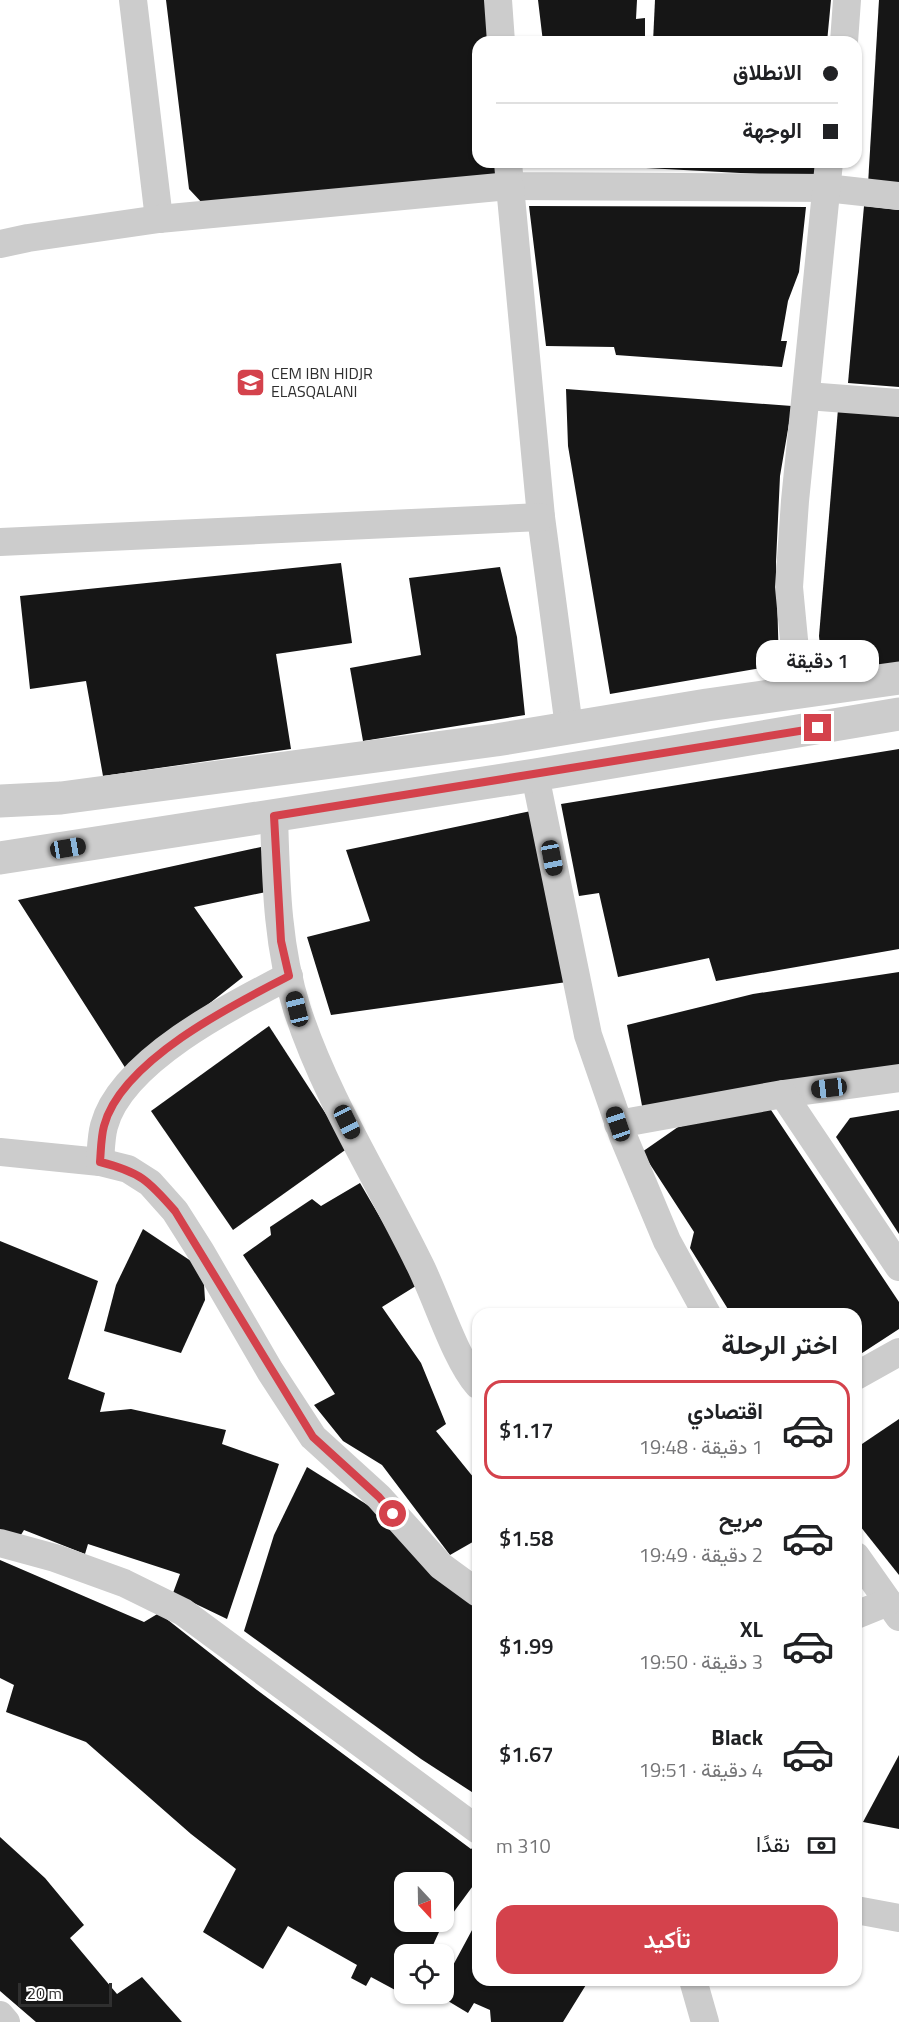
<!DOCTYPE html>
<html lang="ar">
<head>
<meta charset="utf-8">
<style>
  :root { --surface:#fff; --page:#f6f6f6; --text:#202124; --muted:#757577; --line:#e0e0e0; --accent:#d4424c }
  body { margin:0; font-family:"Titillium Web",Vazirmatn,sans-serif; background:var(--page); color:var(--text); direction:rtl; height:100vh; display:flex; flex-direction:column; font-size:22px; white-space:nowrap }
  * { box-sizing:border-box; margin:0 }
  p { font-size:20px; color:var(--muted) }
  .icon { flex:none; width:33px; height:33px; fill:none; stroke:currentColor; stroke-width:2; stroke-linecap:round; stroke-linejoin:round }
  .map { position:relative; flex:1; overflow:hidden; direction:ltr }
  .details { position:absolute; left:472px; top:1308px; width:390px; height:678px; display:flex; flex-direction:column; background:var(--surface); border-radius:18px; box-shadow:0 2px 4px #0004; direction:rtl }
  .details>* { flex:none }
  .top-card { position:absolute; left:472px; top:36px; width:390px; height:132px; border-radius:18px; box-shadow:0 2px 4px #0004; direction:rtl; display:grid; align-content:center; height:132px; padding:0 24px; background:var(--surface) }
  .needle { width:39px; rotate:158deg }
  .tools { position:absolute; left:394px; top:1872px; display:grid; gap:12px }
  .tools a { display:grid; place-items:center; width:60px; height:60px; border-radius:12px; background:var(--surface); box-shadow:0 2px 4px #0004; font-size:30px }
  .scale { position:absolute; left:18px; bottom:15px; width:94px; box-sizing:border-box; padding-left:6px; border:3px solid #2f2f2f; border-top:0; font-size:16px; line-height:21px; white-space:nowrap; color:#2f2f2f; -webkit-text-stroke:4px #fff; paint-order:stroke }
  .end { position:absolute; width:27px; height:27px; margin:-14px; border:8px solid #d4424c; background:#fff; box-shadow:0 0 0 3px #fff }
  .from { border-radius:50% }
  .bubble { position:absolute; height:42px; border-radius:18px; background:var(--surface); box-shadow:0 2px 4px #0004; font-size:20px; font-weight:600; line-height:42px; text-align:center; direction:rtl }
  .car { position:absolute; width:18px; height:36px; margin:-18px -9px; border-radius:8px; box-shadow:0 0 4px 2px #0007; background:linear-gradient(#222 24%,#8ab4d8 0 40%,#222 0 76%,#8ab4d8 0 86%,#222 0) }
  .top-card b { display:flex; align-items:center; gap:21px; height:57px; font-size:22px }
  .top-card b+b { border-top:2px solid var(--line) }
  .top-card i { width:15px; height:15px; background:var(--text) }
  ul { padding:0; list-style:none }
  li { display:flex; align-items:center; gap:18px; height:99px; margin:0 12px 9px; padding:0 12px; border:3px solid transparent; border-radius:18px }
  li div { flex:1 }
  li b { display:block; font-size:22px }
  li em { font-style:normal; font-weight:600 }
  li.active { border-color:var(--accent) }
  li>.icon { width:54px; height:54px; stroke-width:1.5 }
  h2 { padding:0 24px; font-size:27px; line-height:72px }
  .pay { display:flex; align-items:center; gap:15px; height:66px; padding:0 24px; font-size:22px }
  .pay p { margin-inline-start:auto }
  .cta { display:flex; gap:12px; margin-top:auto; padding:12px 24px }
  .cta a { flex:1; height:69px; border-radius:18px; background:var(--accent); color:#fff; font-size:24px; font-weight:600; line-height:69px; text-align:center }
  .map>svg:first-child { display:block }
</style>
</head>
<body>
<div class="map">
<svg width="899" height="2022" viewBox="0 0 899 2022">
  <rect width="100%" height="100%" fill="#fff"/>
  <g fill="#161616" fill-rule="evenodd">
    <polygon points="166,0 492,0 492,42 478,42 478,162 497,162 498,174 204,205 189,189"/>
    <polygon points="538,0 637,0 636,19 645,18 645,42 543,42"/>
    <polygon points="655,0 831,0 827,42 653,42"/>
    <polygon points="879,0 899,0 899,186 868,184"/>
    <polygon points="647,162 816,162 815,177 646,168"/>
    <polygon points="529,206 806,207 799,272 788,301 781,341 787,341 782,367 616,355 614,347 546,346"/>
    <polygon points="864,206 899,210 899,387 848,383"/>
    <polygon points="566,389 792,406 780,476 776,562 779,665 610,694 568,446"/>
    <polygon points="838,409 899,415 899,670 824,683 819,636"/>
    <polygon points="341,563 352,643 276,654 291,749 103,776 86,681 30,689 20,596"/>
    <polygon points="500,567 517,637 525,715 363,741 350,668 421,655 409,578"/>
    <polygon points="899,749 899,949 716,981 709,958 618,977 599,893 579,896 561,804"/>
    <polygon points="531,811 567,982 331,1015 307,937 370,921 346,850"/>
    <polygon points="261,847 271,891 194,907 243,977 126,1069 18,900"/>
    <polygon points="899,972 899,1067 643,1111 627,1025 753,994"/>
    <polygon points="269,1026 348,1148 233,1230 151,1111"/>
    <polygon points="769,1107 899,1302 899,1329 856,1357 856,1314 731,1314 690,1248 694,1232 642,1152 678,1127"/>
    <polygon points="899,1110 899,1234 836,1137 850,1118"/>
    <polygon points="360,1183 419,1284 382,1307 421,1363 446,1424 436,1431 478,1483 478,1539 450,1555 382,1465 343,1441 314,1405 335,1394 243,1255 271,1235 270,1227 312,1199 321,1206"/>
    <polygon points="143,1229 203,1269 205,1300 181,1353 104,1331 116,1285"/>
    <polygon points="0,1241 98,1281 68,1379 105,1393 100,1412 131,1409 226,1430 222,1444 279,1464 227,1619 173,1593 180,1574 88,1544 85,1554 24,1530 19,1538 0,1531"/>
    <polygon points="899,1419 899,1575 856,1521 856,1448"/>
    <polygon points="307,1467 390,1519 478,1604 478,1796 421,1759 244,1631 274,1535"/>
    <path d="M0 1560 144 1622 159 1613 257 1690 471 1849 478 1844V1879L439 1932 429 1954H405V1994H412L410 1998 371 1977 366 1986 351 1978 357 1965 288 1926 263 1969 203 1932 236 1869 191 1834 86 1742 6 1712 14 1685 0 1678ZM405 1882H444V1922H405Z"/>
    <polygon points="899,1755 899,1829 863,1822"/>
    <polygon points="0,1837 45,1878 84,1925 70,1938 117,1994 142,1977 182,2022 36,2022 0,1991"/>
    <polygon points="478,1919 478,1980 589,1980 563,2022 491,2022 490,2010 474,2003 468,2013 438,1995 444,1994 444,1982"/>
  </g>
  <g fill="none" stroke-linecap="round" stroke-linejoin="round">
    <g stroke="#ccc" stroke-width="28">
      <polyline points="133,0 159,219"/>
      <polyline points="498,0 501,42"/>
      <polyline points="844,42 847,0"/>
      <polyline points="508,162 510,186 826,188 899,196"/>
      <polyline points="0,244 28,238 159,219 510,186 541,517 569,727"/>
      <polyline points="807,396 899,403"/>
      <polyline points="0,542 541,517"/>
      <polyline points="799,692 789,587 795,501 829,162"/>
      <polyline points="535,775 588,1035 623,1136 667,1241 707,1314"/>
      <path d="M274 816C276 882 277 946 297 1009 325 1096 379 1181 419 1263 436 1296 455 1359 478 1385"/>
      <polyline points="783,1094 899,1078"/>
      <polyline points="618,1124 783,1094 899,1267"/>
      <polyline points="0,1152 100,1162 128,1169 150,1183 175,1211 201,1252 270,1371 313,1437 379,1497 441,1566 478,1593"/>
      <path d="M100 1162C101 1150 101 1137 104 1126 121 1061 234 1004 289 976"/>
      <polyline points="856,1376 899,1352"/>
      <polyline points="0,1543 55,1558 124,1583 183,1612 478,1830"/>
      <polyline points="856,1556 899,1617"/>
      <polyline points="856,1615 888,1602"/>
      <polyline points="856,1910 899,1918"/>
      <polyline points="693,1980 705,2022"/>
      <polyline points="0,2015 6,2022"/>
    </g>
    <g stroke="#ccc" stroke-width="33">
      <polyline points="0,801 61,798 496,740 707,705 899,678"/>
      <polyline points="0,858 535,775 899,714"/>
    </g>
  </g>
  <g fill="none" stroke-linecap="round" stroke-linejoin="round">
    <path stroke="#d4424c" stroke-width="8" d="M393 1514 379 1497 313 1437 175 1211C148 1180 140 1172 100 1162 101 1150 101 1137 104 1126 121 1061 234 1004 289 976L281 941 274 816 818 728"/>
  </g>
  <defs>
    <symbol id="school-square" viewBox="-11 -11 22 22"><rect x="-9" y="-9" width="18" height="18" rx="4" fill="#d4424c" stroke="#fff"/><path d="M0-5L7-2L0 1L-7-2ZM-4 1L0 2.5L4 1V4Q0 6-4 4Z" fill="#fff"/></symbol>
  </defs>
  <g fill-rule="evenodd">
    <use href="#school-square" x="234" y="366" width="33" height="33"/>
  </g>
  <g text-anchor="middle" stroke-width="6" stroke-linejoin="round" paint-order="stroke">
    <g font-size="16" fill="#2f2f2f" stroke="#fff" text-anchor="start">
      <text x="271" y="379">CEM IBN HIDJR<tspan x="271" dy="18">ELASQALANI</tspan></text>
    </g>
  </g>
</svg>
<div class="tools">
<a><svg class="needle" viewBox="-14 -14 28 28"><path d="M0-13l5 13h-10z" fill="#e53935"/><path d="M0 13l5-13h-10z" fill="#757577"/></svg></a>
<a><svg class="icon" aria-label="locate" viewBox="0 0 24 24"><circle cx="12" cy="12" r="6"/><path d="M12 2v4M12 18v4M2 12h4M18 12h4"/></svg></a>
</div>
<div class="scale">20 m</div>
<i class="end from" style="left:393px;top:1514px"></i>
<i class="end" style="left:818px;top:728px"></i>
<div class="bubble" style="left:756px;top:640px;width:123px">1 دقيقة</div>
<i class="car" style="left:68px;top:848px;rotate:81deg"></i>
<i class="car" style="left:552px;top:858px;rotate:169deg"></i>
<i class="car" style="left:297px;top:1009px;rotate:346deg"></i>
<i class="car" style="left:829px;top:1088px;rotate:263deg"></i>
<i class="car" style="left:347px;top:1122px;rotate:154deg"></i>
<i class="car" style="left:618px;top:1124px;rotate:341deg"></i>
<div class="top-card">
<b><i class="from"></i>الانطلاق</b>
<b><i></i>الوجهة</b>
</div>
<section class="details">
<h2>اختر الرحلة</h2>
<ul>
<li class="active"><svg class="icon" aria-label="car" viewBox="0 0 24 24"><path d="M5 17H2v-5l4-1 3-4h7l3 4 3 1v5h-3M9 17h6M6 11h13"/><circle cx="7" cy="17" r="2"/><circle cx="17" cy="17" r="2"/></svg><div><b>اقتصادي</b><p>1 دقيقة · 19:48</p></div><em>$1.17</em></li>
<li><svg class="icon" aria-label="car" viewBox="0 0 24 24"><path d="M5 17H2v-5l4-1 3-4h7l3 4 3 1v5h-3M9 17h6M6 11h13"/><circle cx="7" cy="17" r="2"/><circle cx="17" cy="17" r="2"/></svg><div><b>مريح</b><p>2 دقيقة · 19:49</p></div><em>$1.58</em></li>
<li><svg class="icon" aria-label="car" viewBox="0 0 24 24"><path d="M5 17H2v-5l4-1 3-4h7l3 4 3 1v5h-3M9 17h6M6 11h13"/><circle cx="7" cy="17" r="2"/><circle cx="17" cy="17" r="2"/></svg><div><b>XL</b><p>3 دقيقة · 19:50</p></div><em>$1.99</em></li>
<li><svg class="icon" aria-label="car" viewBox="0 0 24 24"><path d="M5 17H2v-5l4-1 3-4h7l3 4 3 1v5h-3M9 17h6M6 11h13"/><circle cx="7" cy="17" r="2"/><circle cx="17" cy="17" r="2"/></svg><div><b>Black</b><p>4 دقيقة · 19:51</p></div><em>$1.67</em></li>
</ul>
<div class="pay"><svg class="icon" aria-label="cash" viewBox="0 0 24 24"><path d="M3 7h18v10H3z"/><circle cx="12" cy="12" r="2"/></svg>نقدًا<p>310 m</p></div>
<div class="cta"><a>تأكيد</a></div>
</section>
</div>
</body>
</html>
